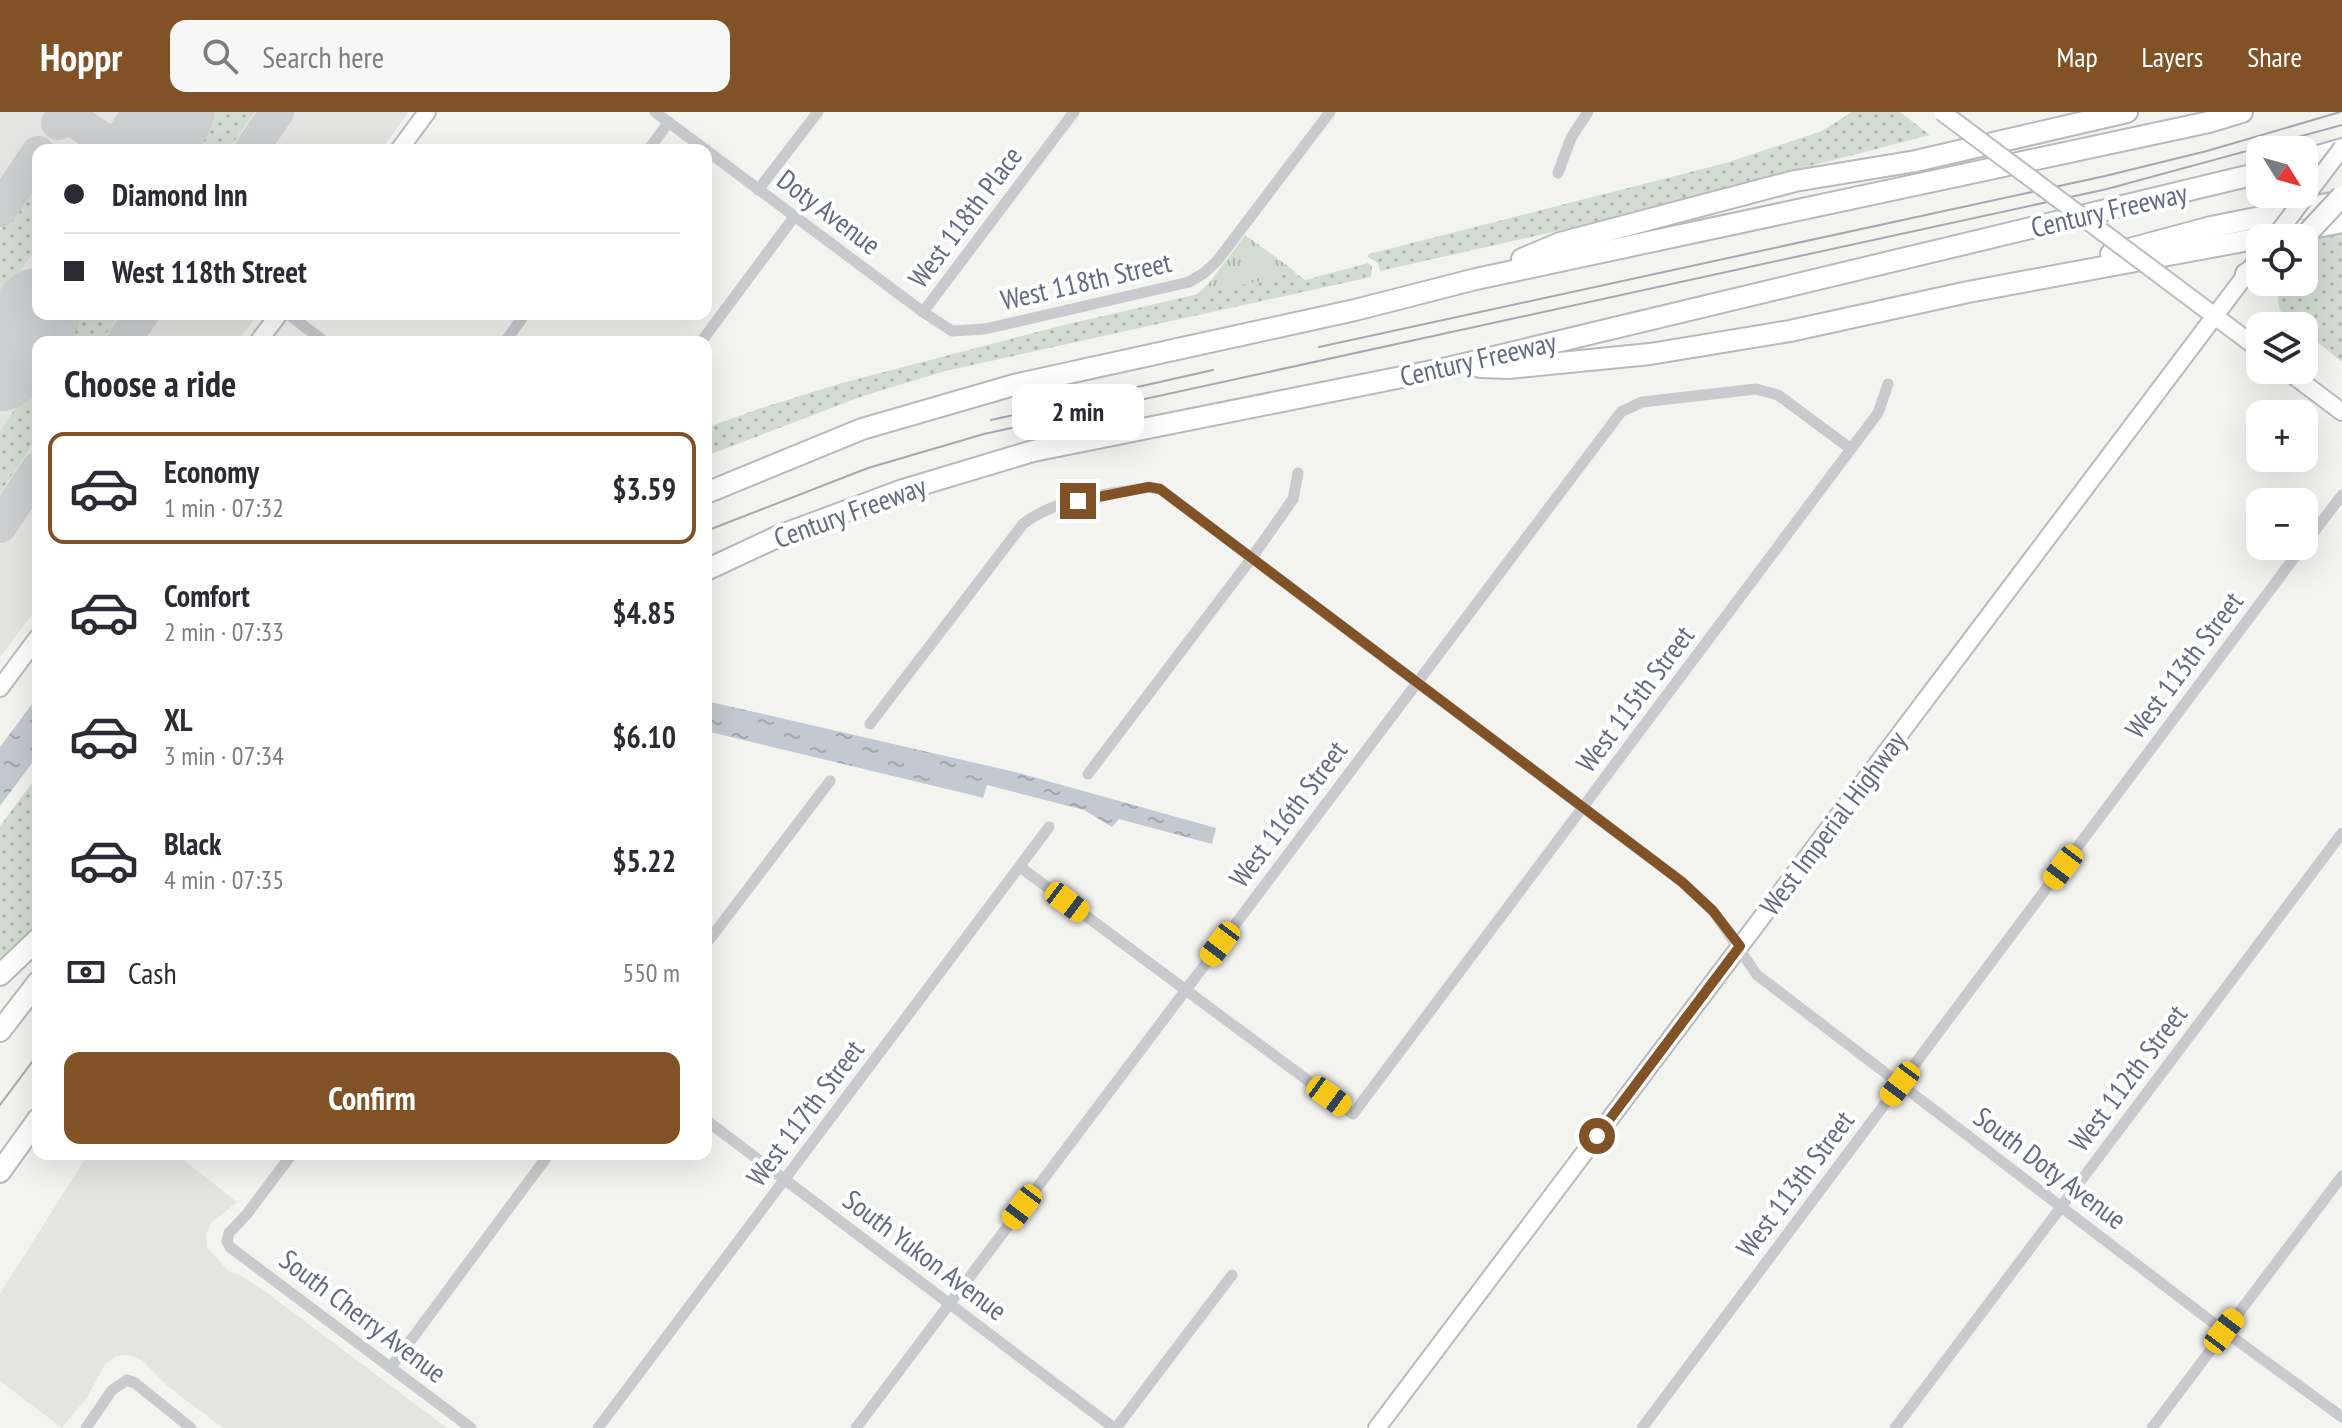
<!DOCTYPE html>
<html lang="en">
<head>
<meta charset="utf-8">
<style>
  :root { --surface:#fff; --page:#f7f7f7; --text:#2b2b33; --muted:#7c7c81; --line:#e1e1e2; --accent:#825227 }
  body { margin:0; font-family:"PT Sans Narrow",sans-serif; background:var(--page); color:var(--text); height:100vh; display:flex; flex-direction:column; font-size:30px; white-space:nowrap }
  * { box-sizing:border-box; margin:0 }
  p { font-size:26px; color:var(--muted) }
  .icon { flex:none; width:44px; height:44px; fill:none; stroke:currentColor; stroke-width:2; stroke-linecap:round; stroke-linejoin:round }
  .map { position:relative; flex:1; overflow:hidden }
  .panel { position:absolute; left:32px; top:224px; width:680px; height:824px; display:flex; flex-direction:column; background:var(--surface); border-radius:16px; box-shadow:0 8px 32px #0002 }
  .panel>* { flex:none }
  .top-card { position:absolute; left:32px; top:32px; width:680px; height:176px; border-radius:16px; box-shadow:0 8px 32px #0002; display:grid; align-content:center; height:176px; padding:0 32px; background:var(--surface) }
  .needle { width:52px; rotate:127deg }
  .fabs { position:absolute; left:2246px; top:24px; display:grid; gap:16px }
  .fabs a { display:grid; place-items:center; width:72px; height:72px; border-radius:16px; background:var(--surface); box-shadow:0 8px 32px #0002; font-size:40px }
  .end { position:absolute; width:36px; height:36px; margin:-18px; border:10px solid #825227; background:#fff; box-shadow:0 0 0 4px #fff }
  .from { border-radius:50% }
  .bubble { position:absolute; height:56px; border-radius:16px; background:var(--surface); box-shadow:0 8px 32px #0002; font-size:26px; font-weight:800; line-height:56px; text-align:center }
  .car { position:absolute; width:24px; height:48px; margin:-24px -12px; border-radius:10px; box-shadow:0 0 6px 2px #0007; background:linear-gradient(#f5c518 24%,#345 0 40%,#f5c518 0 76%,#345 0 86%,#f5c518 0) }
  .top-card b { display:flex; align-items:center; gap:28px; height:76px; font-size:30px }
  .top-card b+b { border-top:2px solid var(--line) }
  .top-card i { width:20px; height:20px; background:var(--text) }
  ul { padding:0; list-style:none }
  li { display:flex; align-items:center; gap:24px; height:112px; margin:0 16px 12px; padding:0 16px; border:4px solid transparent; border-radius:16px }
  li div { flex:1 }
  li b { display:block; font-size:30px }
  li em { font-style:normal; font-weight:800 }
  li.selected { border-color:var(--accent) }
  li>.icon { width:72px; height:72px; stroke-width:1.5 }
  h2 { padding:0 32px; font-size:36px; line-height:96px }
  .pay { display:flex; align-items:center; gap:20px; height:88px; padding:0 32px; font-size:30px }
  .pay p { margin-inline-start:auto }
  .primary-button { display:flex; gap:16px; margin-top:auto; padding:16px 32px }
  .primary-button a { flex:1; height:92px; border-radius:16px; background:var(--accent); color:#fff; font-size:32px; font-weight:800; line-height:92px; text-align:center }
  header { display:flex; align-items:center; gap:48px; box-sizing:border-box; height:112px; padding:0 40px; background:var(--accent); color:#fff }
  header strong { font-size:38px }
  nav { display:flex; gap:44px; margin-inline-start:auto; font-size:28px }
  .search { width:560px; height:72px; background:var(--page); display:flex; align-items:center; gap:20px; box-sizing:border-box; padding:0 28px; border-radius:16px; color:var(--muted); font-size:30px }
  .map>svg:first-child { display:block }
</style>
</head>
<body>
<header>
<strong>Hoppr</strong>
<div class="search"><svg class="icon" aria-label="search" viewBox="0 0 24 24"><circle cx="10" cy="10" r="6"/><path d="M15 15l6 6"/></svg>Search here</div>
<nav><a>Map</a><a>Layers</a><a>Share</a></nav>
</header>
<div class="map">
<svg width="2342" height="1316" viewBox="0 0 2342 1316">
  <defs>
    <pattern id="grass-dots" width="8" height="8" patternUnits="userSpaceOnUse" patternTransform="scale(2)"><rect width="8" height="8" fill="#d2dcd1"/><path d="M2 2h.1M6 6h.1" fill="none" stroke="#aeb6af" stroke-width="1.8" stroke-linecap="round"/></pattern>
    <pattern id="park-tufts" width="24" height="20" patternUnits="userSpaceOnUse" patternTransform="scale(2)"><rect width="24" height="20" fill="#d2dcd1"/><path d="M3 7l-1-3M5 7V3M7 7l1-3M15 17l-1-3M17 17v-4M19 17l1-3" fill="none" stroke="#aeb6af"/></pattern>
    <pattern id="water-ripples" width="26" height="14" patternUnits="userSpaceOnUse" patternTransform="scale(2)"><rect width="26" height="14" fill="#c3c9d0"/><path d="M2 4q2-2 4 0t4 0M15 11q2-2 4 0t4 0" fill="none" stroke="#a2a7ae"/></pattern>
  </defs>
  <rect width="100%" height="100%" fill="#f3f4f0"/>
  <g fill="#e4e5e3">
    <polygon points="0,0 409,0 381,38 38,38 38,202 258,202 237,230 38,230 38,495 0,545"/>
    <polygon points="88,1042 176,1042 237,1090 212,1110 206,1122 207,1135 229,1160 238,1162 262,1177 447,1316 223,1316 166,1273 143,1249 136,1245 125,1243 116,1244 105,1252 88,1284 62,1316 0,1269 0,1182"/>
  </g>
  <g fill="url(#grass-dots)">
    <polygon points="213,0 254,0 229,38 188,38"/>
    <polygon points="1852,0 1900,0 1930,23 1575,115 1380,159 1378,151 1368,145 1369,142 1726,51 1822,19"/>
    <polygon points="38,63 38,133 0,189 0,119"/>
    <path d="M2342 121V250L2304 219V214C2281 213 2271 188 2283 170H2304V143L2320 122Z"/>
    <polygon points="1368,151 1372,154 1371,165 945,259 863,284 706,344 706,316 758,297 842,271 1060,214 1294,160 1305,168"/>
    <polygon points="79,202 120,202 101,230 60,230"/>
    <polygon points="38,263 38,324 0,381 0,319"/>
    <polygon points="38,663 38,814 0,850 0,714"/>
  </g>
  <polygon fill="url(#park-tufts)" points="1245,123 1296,160 1195,184 1209,171"/>
  <g fill="url(#water-ripples)">
    <polygon points="38,584 38,643 0,694 0,635"/>
    <polygon points="706,589 1015,660 1216,716 1212,732 1119,707 1112,715 1084,698 987,673 983,686 976,684 706,619"/>
  </g>
  <g fill="none" stroke-linecap="round" stroke-linejoin="round">
    <g stroke="#ccced0" stroke-width="34">
      <polyline points="58,11 68,7 75,9 119,38"/>
      <path d="M114 35C131 41 144 34 156 22"/>
      <polyline points="251,38 277,0"/>
      <polyline points="0,98 38,41"/>
      <polyline points="123,230 142,202"/>
      <polyline points="0,414 38,357"/>
    </g>
    <g stroke="#ccced0" stroke-width="86">
      <polyline points="145,38 171,0"/>
      <polyline points="0,256 38,199"/>
    </g>
    <defs>
      <g id="secondary">
        <polyline points="399,38 427,0"/>
        <polyline points="2164,166 2260,238"/>
        <polyline points="258,230 279,202"/>
        <polyline points="2286,258 2342,300"/>
        <polyline points="0,576 38,525"/>
      </g>
      <polyline id="primary" points="1377,1316 2260,144"/>
      <g id="motorway">
        <polyline points="2304,48 2342,37"/>
        <polyline points="2265,125 2342,110"/>
        <polyline points="2111,142 2211,115 2342,89"/>
        <polyline points="1522,147 1560,131 1795,69 1916,49 2127,0"/>
        <polyline points="2246,162 2260,155"/>
        <polyline points="1480,255 1509,256 1650,242 1790,219 1968,180 2260,126"/>
        <polyline points="706,381 862,317 1014,273 1355,198 1476,167 2209,10 2242,0"/>
        <polyline points="706,458 779,424 903,378 1033,339 1452,255 2260,61"/>
        <polyline points="0,863 38,827"/>
        <polyline points="0,919 38,870"/>
        <polyline points="0,1060 38,1007"/>
      </g>
    </defs>
    <use href="#secondary" stroke="#babcc2" stroke-width="20"/>
    <use href="#primary" stroke="#b8babf" stroke-width="20"/>
    <use href="#motorway" stroke="#b8b9bd" stroke-width="24"/>
    <g stroke="#c8cace" stroke-width="11">
      <polyline points="655,0 706,38"/>
      <polyline points="648,38 669,10"/>
      <polyline points="706,38 923,200 952,219 985,217 1189,170 1204,161 1217,149 1330,0"/>
      <polyline points="1558,61 1571,26 1588,0"/>
      <polyline points="758,78 818,0"/>
      <polyline points="923,200 1074,0"/>
      <polyline points="288,202 325,230"/>
      <polyline points="505,230 525,202"/>
      <polyline points="701,230 794,105"/>
      <polyline points="2304,433 2342,383"/>
      <path d="M870 612 1023 412C1057 385 1107 383 1149 375L1160 377 1682 770 1713 799 1757 863 2224 1219 2342 1305"/>
      <polyline points="1088,662 1251,447 1293,387 1298,361"/>
      <polyline points="1020,755 1353,1002 1878,301 1888,272"/>
      <polyline points="706,832 830,669"/>
      <polyline points="706,1008 1114,1316"/>
      <polyline points="292,1042 247,1102 229,1121 227,1129 230,1135 471,1316"/>
      <polyline points="391,1255 549,1042"/>
      <polyline points="86,1316 112,1278 127,1268 135,1271 191,1316"/>
      <polyline points="598,1316 1049,715"/>
      <polyline points="856,1316 1621,300 1642,290 1756,277 1778,283 1851,337"/>
      <polyline points="1116,1316 1232,1163"/>
      <polyline points="1642,1316 2303,434"/>
      <polyline points="1895,1316 2342,721"/>
      <polyline points="2152,1316 2342,1064"/>
    </g>
    <use href="#secondary" stroke="#fff" stroke-width="16"/>
    <use href="#primary" stroke="#fff" stroke-width="16"/>
    <use href="#motorway" stroke="#fff" stroke-width="20"/>
    <g stroke="#a5a8b0" stroke-width="2">
      <polyline points="1319,235 2105,64 2207,39 2340,0"/>
      <polyline points="991,308 1213,258"/>
      <polyline points="706,419 868,356 984,322 2107,77 2342,13"/>
      <polyline points="0,993 38,942"/>
    </g>
    <defs>
      <polyline id="secondary-bridge" points="1942,0 2164,166"/>
      <polyline id="primary-bridge" points="2274,126 2342,36"/>
      <polyline id="motorway-bridge" points="2303,126 2342,84"/>
    </defs>
    <use href="#secondary-bridge" stroke="#babcc2" stroke-width="20" stroke-linecap="butt"/>
    <use href="#primary-bridge" stroke="#b8babf" stroke-width="20" stroke-linecap="butt"/>
    <use href="#motorway-bridge" stroke="#b8b9bd" stroke-width="24" stroke-linecap="butt"/>
    <use href="#secondary-bridge" stroke="#fff" stroke-width="16"/>
    <use href="#primary-bridge" stroke="#fff" stroke-width="16"/>
    <use href="#motorway-bridge" stroke="#fff" stroke-width="20"/>
  </g>
  <g fill="none" stroke-linecap="round" stroke-linejoin="round">
    <polyline stroke="#825227" stroke-width="10" points="1078,389 1149,375 1160,377 1645,742 1682,770 1713,799 1740,834 1597,1024"/>
  </g>
  <g text-anchor="middle" stroke-width="8" stroke-linejoin="round" paint-order="stroke">
    <g font-size="28" fill="#626b83" stroke="#fff">
      <text transform="translate(2109 98) rotate(-13)" y="10">Century Freeway</text>
      <text transform="translate(829 100) rotate(37)" y="10">Doty Avenue</text>
      <text transform="translate(965 105) rotate(-53)" y="10">West 118th Place</text>
      <text transform="translate(1086 169) rotate(-13)" y="10">West 118th Street</text>
      <text transform="translate(1478 247) rotate(-13)" y="10">Century Freeway</text>
      <text transform="translate(850 400) rotate(-20)" y="10">Century Freeway</text>
      <text transform="translate(2184 553) rotate(-53)" y="10">West 113th Street</text>
      <text transform="translate(1635 587) rotate(-53)" y="10">West 115th Street</text>
      <text transform="translate(1288 702) rotate(-53)" y="10">West 116th Street</text>
      <text transform="translate(1833 711) rotate(-53)" y="10">West Imperial Highway</text>
      <text transform="translate(2128 966) rotate(-53)" y="10">West 112th Street</text>
      <text transform="translate(805 1001) rotate(-53)" y="10">West 117th Street</text>
      <text transform="translate(2050 1056) rotate(37)" y="10">South Doty Avenue</text>
      <text transform="translate(1795 1072) rotate(-53)" y="10">West 113th Street</text>
      <text transform="translate(925 1143) rotate(37)" y="10">South Yukon Avenue</text>
      <text transform="translate(363 1204) rotate(37)" y="10">South Cherry Avenue</text>
    </g>
  </g>
</svg>
<div class="fabs">
<a><svg class="needle" viewBox="-14 -14 28 28"><path d="M0-13l5 13h-10z" fill="#e53935"/><path d="M0 13l5-13h-10z" fill="#7c7c81"/></svg></a>
<a><svg class="icon" aria-label="locate" viewBox="0 0 24 24"><circle cx="12" cy="12" r="6"/><path d="M12 2v4M12 18v4M2 12h4M18 12h4"/></svg></a>
<a><svg class="icon" aria-label="layers" viewBox="0 0 24 24"><path d="M12 4l9 5-9 5-9-5zM3 14l9 5 9-5"/></svg></a>
<a>+</a>
<a>−</a>
</div>
<i class="end from" style="left:1597px;top:1024px"></i>
<i class="end" style="left:1078px;top:389px"></i>
<div class="bubble" style="left:1012px;top:272px;width:132px">2 min</div>
<i class="car" style="left:2063px;top:755px;rotate:217deg"></i>
<i class="car" style="left:1067px;top:790px;rotate:127deg"></i>
<i class="car" style="left:1220px;top:832px;rotate:217deg"></i>
<i class="car" style="left:1900px;top:972px;rotate:217deg"></i>
<i class="car" style="left:1329px;top:984px;rotate:126deg"></i>
<i class="car" style="left:1022px;top:1095px;rotate:217deg"></i>
<i class="car" style="left:2224px;top:1219px;rotate:37deg"></i>
<div class="top-card">
<b><i class="from"></i>Diamond Inn</b>
<b><i></i>West 118th Street</b>
</div>
<section class="panel">
<h2>Choose a ride</h2>
<ul>
<li class="selected"><svg class="icon" aria-label="car" viewBox="0 0 24 24"><path d="M5 17H2v-5l4-1 3-4h7l3 4 3 1v5h-3M9 17h6M6 11h13"/><circle cx="7" cy="17" r="2"/><circle cx="17" cy="17" r="2"/></svg><div><b>Economy</b><p>1 min · 07:32</p></div><em>$3.59</em></li>
<li><svg class="icon" aria-label="car" viewBox="0 0 24 24"><path d="M5 17H2v-5l4-1 3-4h7l3 4 3 1v5h-3M9 17h6M6 11h13"/><circle cx="7" cy="17" r="2"/><circle cx="17" cy="17" r="2"/></svg><div><b>Comfort</b><p>2 min · 07:33</p></div><em>$4.85</em></li>
<li><svg class="icon" aria-label="car" viewBox="0 0 24 24"><path d="M5 17H2v-5l4-1 3-4h7l3 4 3 1v5h-3M9 17h6M6 11h13"/><circle cx="7" cy="17" r="2"/><circle cx="17" cy="17" r="2"/></svg><div><b>XL</b><p>3 min · 07:34</p></div><em>$6.10</em></li>
<li><svg class="icon" aria-label="car" viewBox="0 0 24 24"><path d="M5 17H2v-5l4-1 3-4h7l3 4 3 1v5h-3M9 17h6M6 11h13"/><circle cx="7" cy="17" r="2"/><circle cx="17" cy="17" r="2"/></svg><div><b>Black</b><p>4 min · 07:35</p></div><em>$5.22</em></li>
</ul>
<div class="pay"><svg class="icon" aria-label="cash" viewBox="0 0 24 24"><path d="M3 7h18v10H3z"/><circle cx="12" cy="12" r="2"/></svg>Cash<p>550 m</p></div>
<div class="primary-button"><a>Confirm</a></div>
</section>
</div>
</body>
</html>
